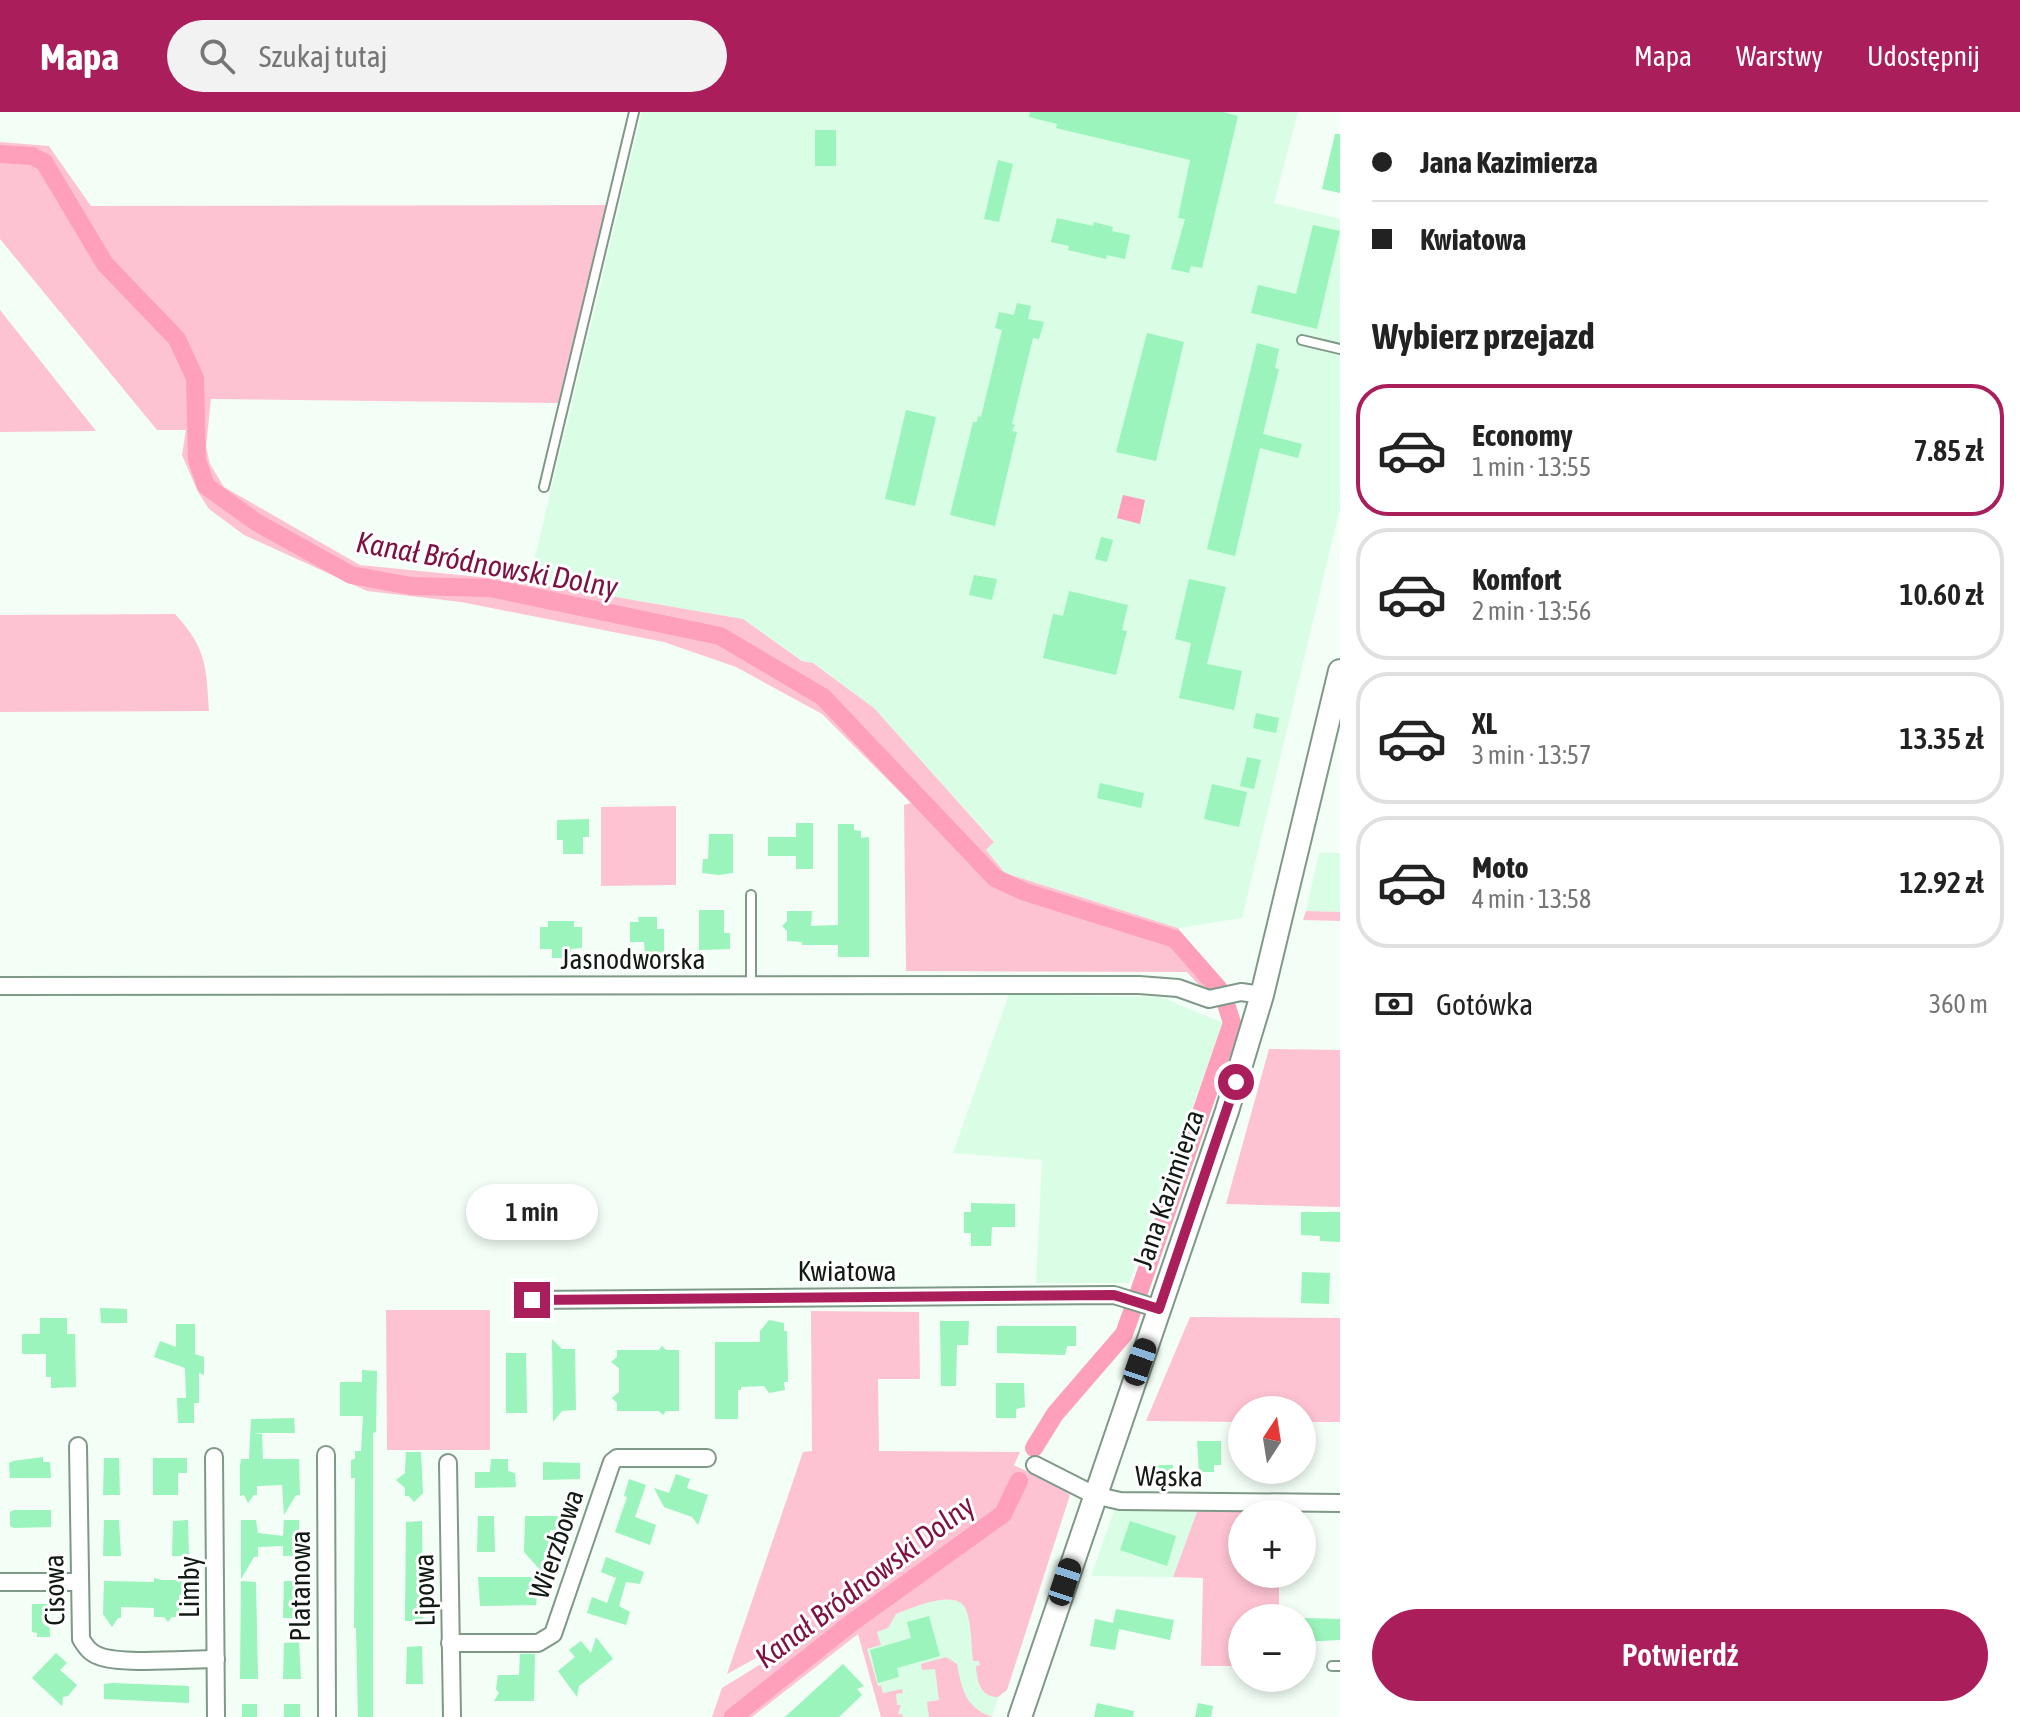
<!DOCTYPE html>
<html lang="pl">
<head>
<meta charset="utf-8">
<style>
  :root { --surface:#fff; --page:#f2f2f2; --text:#222; --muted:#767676; --line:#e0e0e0; --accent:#ab1e5c }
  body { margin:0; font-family:"Asap Condensed",sans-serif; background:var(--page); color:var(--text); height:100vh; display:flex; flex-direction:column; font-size:30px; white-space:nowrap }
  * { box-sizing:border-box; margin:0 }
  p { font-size:26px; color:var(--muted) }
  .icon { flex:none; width:44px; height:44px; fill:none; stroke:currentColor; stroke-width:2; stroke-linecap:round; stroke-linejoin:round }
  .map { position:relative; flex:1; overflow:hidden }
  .details { display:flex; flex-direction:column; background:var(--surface); width:680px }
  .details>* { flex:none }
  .banner { display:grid; align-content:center; height:176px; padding:0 32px; background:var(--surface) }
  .needle { width:52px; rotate:12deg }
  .buttons { position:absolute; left:1228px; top:1284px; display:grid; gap:16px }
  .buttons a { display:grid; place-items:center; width:88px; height:88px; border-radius:50%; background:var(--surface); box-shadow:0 4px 12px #0003; font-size:40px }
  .end { position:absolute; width:36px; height:36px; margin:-18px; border:10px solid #ab1e5c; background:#fff; box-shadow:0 0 0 4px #fff }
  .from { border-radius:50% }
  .bubble { position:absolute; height:56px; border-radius:28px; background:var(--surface); box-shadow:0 4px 12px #0003; font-size:26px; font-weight:600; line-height:56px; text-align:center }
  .car { position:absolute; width:24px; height:48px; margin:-24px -12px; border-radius:10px; box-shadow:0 0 6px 2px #0007; background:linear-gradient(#222 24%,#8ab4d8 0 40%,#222 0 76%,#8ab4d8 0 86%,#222 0) }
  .banner b { display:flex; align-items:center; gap:28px; height:76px; font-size:30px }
  .banner b+b { border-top:2px solid var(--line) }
  .banner i { width:20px; height:20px; background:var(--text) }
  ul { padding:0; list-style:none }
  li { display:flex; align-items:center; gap:24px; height:132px; margin:0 16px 12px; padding:0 16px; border:4px solid var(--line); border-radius:32px }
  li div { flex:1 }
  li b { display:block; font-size:30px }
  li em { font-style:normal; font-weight:600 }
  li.current { border-color:var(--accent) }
  li>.icon { width:72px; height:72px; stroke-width:1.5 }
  h2 { padding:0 32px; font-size:36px; line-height:96px }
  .pay { display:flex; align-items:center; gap:20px; height:88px; padding:0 32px; font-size:30px }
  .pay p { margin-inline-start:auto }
  .primary-button { display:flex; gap:16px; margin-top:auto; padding:16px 32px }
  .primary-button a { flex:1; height:92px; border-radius:48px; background:var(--accent); color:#fff; font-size:32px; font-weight:600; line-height:92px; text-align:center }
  header { display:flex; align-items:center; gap:48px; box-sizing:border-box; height:112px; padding:0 40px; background:var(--accent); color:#fff }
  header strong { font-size:38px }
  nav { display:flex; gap:44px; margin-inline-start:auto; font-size:28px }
  .search { width:560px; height:72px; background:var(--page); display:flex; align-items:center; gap:20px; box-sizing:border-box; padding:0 28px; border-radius:44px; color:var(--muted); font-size:30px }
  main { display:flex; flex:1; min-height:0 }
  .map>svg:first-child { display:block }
</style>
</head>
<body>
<header>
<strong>Mapa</strong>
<div class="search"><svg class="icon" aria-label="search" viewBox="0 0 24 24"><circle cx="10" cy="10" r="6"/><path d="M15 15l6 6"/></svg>Szukaj tutaj</div>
<nav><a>Mapa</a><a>Warstwy</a><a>Udostępnij</a></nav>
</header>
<main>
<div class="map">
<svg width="1340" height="1605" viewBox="0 0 1340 1605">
  <rect width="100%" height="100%" fill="#f2fef6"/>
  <g fill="#d9fee5">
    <polygon points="642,0 1298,0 1274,91 1340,107 1340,396 1242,806 1178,816 1005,761 986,738 994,729 874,596 814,551 803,549 743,507 529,470"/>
    <polygon points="1319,741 1340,741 1340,800 1306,799"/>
    <polygon points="1009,882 1161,885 1223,911 1129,1171 1036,1171 1042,1048 953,1041"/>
    <polygon points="1115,1396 1198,1397 1173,1465 1091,1464"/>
    <polygon points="967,1443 1007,1578 998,1585 992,1605 881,1605 859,1521"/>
  </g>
  <g fill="#fec3d3">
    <path d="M0 30 49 34 91 94 607 93 558 291 211 287 206 335 210 352 224 375 360 453 529 470 743 507 802 549 813 551 874 596 994 730 986 738 1005 761 1178 816 1225 877C1203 883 1201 875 1187 860L906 859 904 693 911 691 822 602 736 555 664 530 461 490 367 479 244 423 209 397 198 380 182 343 186 318H157L0 127Z"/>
    <polygon points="0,198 96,319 0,320"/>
    <path d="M175 502C207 537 206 554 209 599L0 600V503Z"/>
    <polygon points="676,694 676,773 601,774 601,695"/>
    <polygon points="1306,799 1340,800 1340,809 1303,808"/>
    <polygon points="1269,937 1340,938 1340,1095 1226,1092"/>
    <polygon points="386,1198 490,1198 490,1338 387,1338"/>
    <path d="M811 1199 919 1200 920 1267H878L879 1339 1020 1340 1014 1353 1058 1374 1070 1383 1007 1578 998 1585C980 1585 977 1569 976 1554L980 1553 979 1549H973C971 1533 972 1513 966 1498 958 1475 912 1496 896 1502L888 1516 877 1520 881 1533 867 1537 878 1574H881L883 1581 902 1577 903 1581 896 1582 897 1593H901L898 1602H902L903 1605H881L858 1522 752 1605H712L722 1576 777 1542 780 1533 727 1562 803 1340 812 1339Z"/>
    <polygon points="1190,1205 1340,1206 1340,1310 1302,1310 1302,1298 1242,1298 1242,1310 1146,1309"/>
    <polygon points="1198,1397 1301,1398 1300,1402 1242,1402 1242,1462 1278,1462 1277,1466 1279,1466 1279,1506 1242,1506 1242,1554 1201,1554 1203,1466 1173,1465"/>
    <path d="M946 1545 957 1552C962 1578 965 1595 992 1605H929L927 1590 939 1588 935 1557 922 1558 921 1552Z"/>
  </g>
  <polygon fill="#fe9fbb" points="1123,383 1145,388 1140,412 1117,406"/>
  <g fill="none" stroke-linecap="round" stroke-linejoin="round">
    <g stroke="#fe9fbb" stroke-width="18">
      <polyline points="0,42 32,44 44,50 105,152 177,227 195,266 197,348 206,374 256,410 351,463 411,474 490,476 720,524 823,585 995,766 1025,780 1175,827 1219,877"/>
      <polyline points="1138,1183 1232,911 1227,895"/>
      <polyline points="1034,1336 1055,1302 1124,1222 1134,1194"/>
      <polyline points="733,1605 850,1512 1003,1402 1019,1369"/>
    </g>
  </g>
  <g fill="#9af4bb">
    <polygon points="1030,0 1223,0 1238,4 1202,156 1191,154 1189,161 1171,157 1185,107 1178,106 1190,48 1056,16 1057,12 1029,5"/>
    <rect x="815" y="18" width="21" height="36"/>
    <polygon points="1335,22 1340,22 1340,81 1322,77"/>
    <polygon points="998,48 1013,52 999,110 984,107"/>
    <polygon points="1057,106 1093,114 1094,110 1113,115 1112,119 1130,123 1125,147 1107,143 1106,147 1068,138 1069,134 1051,130"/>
    <polygon points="1313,113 1340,119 1317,217 1251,201 1258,173 1296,182"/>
    <polygon points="1017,191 1031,194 1028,207 1044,210 1039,227 1033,226 1012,312 1015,313 1012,319 1017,320 995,414 950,403 973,310 977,310 978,304 981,305 1002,218 995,216 999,200 1014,203"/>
    <polygon points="1147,221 1184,230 1156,349 1116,340"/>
    <polygon points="1257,231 1279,237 1275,256 1279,257 1263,322 1302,332 1298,346 1260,336 1235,444 1207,437"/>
    <polygon points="906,298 936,305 915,394 885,387"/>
    <polygon points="1101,425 1113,428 1107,450 1095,447"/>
    <polygon points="974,463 997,467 992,488 969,483"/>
    <polygon points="1189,467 1226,475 1207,552 1242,559 1234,598 1179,586 1191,531 1175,527"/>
    <polygon points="1069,479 1128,493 1122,518 1127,519 1116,563 1043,546 1053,502 1063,504"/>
    <polygon points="1256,601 1279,606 1276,621 1253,616"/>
    <polygon points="1247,645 1261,648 1254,677 1240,674"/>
    <polygon points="1100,671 1144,681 1141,696 1097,686"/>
    <polygon points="1212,672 1247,680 1239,715 1204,707"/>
    <polygon points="589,707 589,725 583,725 583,742 563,742 563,728 557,728 557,708"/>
    <polygon points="796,711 813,711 813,757 796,757 796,744 768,744 768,725 796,725"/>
    <polygon points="838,712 854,712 854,718 861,719 861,726 869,725 869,845 838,845 838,833 802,833 802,830 787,829 787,819 782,814 787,809 787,799 812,799 811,814 838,813"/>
    <polygon points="709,722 733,722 733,761 719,763 702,761 703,747 708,747"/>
    <polygon points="699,798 724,798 724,821 730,821 730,837 699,838"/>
    <polygon points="638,805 657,805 657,817 664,817 664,841 645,841 644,830 630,830 630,810 639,810"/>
    <polygon points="548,809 574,809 574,815 582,815 582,836 571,837 571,846 552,846 552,837 540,837 540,815 548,815"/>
    <polygon points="971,1091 1015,1092 1015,1115 992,1115 991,1134 971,1134 971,1121 964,1121 964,1100 971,1100"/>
    <polygon points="1301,1100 1340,1100 1340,1130 1320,1129 1320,1124 1301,1123"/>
    <polygon points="1302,1160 1330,1161 1329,1192 1301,1191"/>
    <polygon points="100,1196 127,1197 127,1211 101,1211"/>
    <polygon points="40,1206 67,1206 67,1222 75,1222 76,1275 51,1276 51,1265 46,1265 46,1242 22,1242 22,1222 40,1222"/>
    <polygon points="769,1208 784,1211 784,1219 787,1219 788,1270 784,1270 785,1278 769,1281 764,1274 741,1275 741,1278 738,1278 738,1307 715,1307 715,1230 760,1230 760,1219"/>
    <polygon points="940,1209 969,1209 968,1233 957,1233 956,1274 941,1274"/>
    <polygon points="176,1212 195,1212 195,1242 204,1245 204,1263 199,1261 199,1291 194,1291 194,1311 178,1311 177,1286 186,1286 185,1256 154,1245 160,1229 176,1235"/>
    <polygon points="997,1214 1076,1214 1076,1234 1067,1234 1065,1243 997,1241"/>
    <polygon points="552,1227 562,1237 575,1237 576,1298 562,1299 553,1310"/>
    <polygon points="662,1234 666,1238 679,1238 679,1299 666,1299 663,1303 659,1299 617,1299 617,1291 612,1286 619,1280 619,1256 611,1250 617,1245 617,1238 659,1238"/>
    <polygon points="506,1241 526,1241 527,1301 506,1301"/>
    <polygon points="362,1258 377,1259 376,1320 373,1321 373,1605 358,1605 356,1516 354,1516 355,1366 351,1366 351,1348 355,1347 355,1339 361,1339 363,1304 340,1304 340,1270 362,1270"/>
    <polygon points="996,1271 1024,1271 1025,1295 1016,1297 1016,1306 996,1306"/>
    <polygon points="294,1306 295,1321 253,1321 262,1322 263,1347 299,1347 300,1383 296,1383 284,1403 282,1373 257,1374 257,1383 254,1383 248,1391 244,1383 240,1384 240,1354 241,1347 249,1347 251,1307"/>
    <polygon points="1197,1329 1221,1329 1221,1353 1214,1353 1214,1360 1199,1360"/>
    <polygon points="406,1340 421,1340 423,1381 414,1390 409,1384 405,1384 405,1376 396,1368 405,1361"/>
    <polygon points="43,1345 43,1350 50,1350 51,1366 10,1366 9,1351 13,1349"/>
    <polygon points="104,1346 119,1346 120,1383 103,1383"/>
    <polygon points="153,1346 187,1346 187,1361 178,1361 178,1383 153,1383"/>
    <polygon points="491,1347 508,1347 508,1359 515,1361 516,1375 475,1376 475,1360 490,1360"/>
    <polygon points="543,1350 580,1351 580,1367 543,1368"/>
    <polygon points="1145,1353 1173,1353 1173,1369 1145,1368"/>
    <polygon points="676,1362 690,1367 687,1376 708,1383 698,1413 692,1405 664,1395 654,1376 669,1381"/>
    <polygon points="629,1367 646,1373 635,1405 656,1413 650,1433 615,1420 627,1385 624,1384"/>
    <polygon points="14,1398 51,1398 51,1415 14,1416 10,1414 10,1400"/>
    <polygon points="478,1404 494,1404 495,1440 477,1440"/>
    <polygon points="525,1404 559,1404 559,1418 550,1418 550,1440 544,1440 544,1462 524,1440"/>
    <polygon points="104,1408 119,1408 121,1444 103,1444"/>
    <polygon points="188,1408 189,1444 172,1444 173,1409"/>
    <polygon points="241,1408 256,1408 258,1421 283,1424 284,1408 299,1408 300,1444 283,1444 283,1434 258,1435 258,1445 254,1445 241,1467"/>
    <polygon points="422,1409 423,1509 405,1509 406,1410"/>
    <polygon points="1130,1409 1176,1424 1167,1454 1120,1438"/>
    <polygon points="606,1445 644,1460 640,1472 626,1470 619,1494 630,1500 626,1513 587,1501 592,1485 607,1491 616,1466 601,1460"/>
    <polygon points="478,1465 544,1465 545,1483 544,1486 537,1484 536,1493 480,1494"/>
    <polygon points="154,1466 162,1468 188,1468 188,1483 179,1483 179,1505 172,1505 168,1510 164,1505 154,1505 154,1496 121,1495 121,1506 118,1506 112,1515 103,1502 104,1469 154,1470"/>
    <polygon points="241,1469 256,1470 258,1567 240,1567"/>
    <polygon points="284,1469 299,1469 300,1506 283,1506"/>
    <polygon points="32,1492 49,1492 50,1525 37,1525 37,1521 32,1520"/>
    <polygon points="1116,1497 1174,1508 1170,1528 1119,1517 1115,1538 1090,1534 1095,1507 1113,1511"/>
    <polygon points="929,1504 940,1544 897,1556 899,1565 878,1571 870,1538 911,1526 907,1510"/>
    <polygon points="1303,1506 1340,1507 1340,1528 1302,1530"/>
    <polygon points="596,1525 613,1547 579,1574 577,1585 558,1559 575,1545 569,1538 581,1529 591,1541"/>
    <polygon points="299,1530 301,1567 283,1567 284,1531"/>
    <polygon points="422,1534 423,1572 406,1572 407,1535"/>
    <polygon points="56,1541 67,1551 60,1558 77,1573 68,1584 63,1585 62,1594 32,1566"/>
    <polygon points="520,1542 535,1542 534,1589 494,1589 499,1581 496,1577 498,1563 519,1563"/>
    <polygon points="843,1552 864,1574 857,1577 862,1583 839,1605 785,1605"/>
    <polygon points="112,1571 189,1574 189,1591 104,1587 104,1572"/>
    <polygon points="1097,1591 1134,1599 1133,1605 1094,1605"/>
    <polygon points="1198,1591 1213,1594 1211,1605 1195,1605"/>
    <rect x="242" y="1592" width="15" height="13"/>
    <rect x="284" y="1592" width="16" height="13"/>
  </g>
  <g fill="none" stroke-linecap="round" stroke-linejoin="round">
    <defs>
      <g id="lane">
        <polyline points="1302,228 1340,237"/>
        <polyline points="544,375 634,0"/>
        <polyline points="751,783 751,873"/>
        <polyline points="1332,1554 1340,1554"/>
      </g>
      <g id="street">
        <polyline points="0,874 1139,873 1178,876 1209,887 1241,880 1262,883"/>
        <polyline points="532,1188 1114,1183 1159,1197"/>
        <path d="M78 1334 81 1527C86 1535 90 1541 99 1544 121 1553 189 1547 216 1547"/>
        <polyline points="326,1343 327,1605"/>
        <polyline points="214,1345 216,1605"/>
        <polyline points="448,1351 452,1605"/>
        <polyline points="1035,1353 1094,1383 1120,1389 1340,1391"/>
        <polyline points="0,1470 79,1470"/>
        <polyline points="450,1531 538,1531 553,1522 612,1350 617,1346 707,1346"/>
      </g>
      <polyline id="secondary" points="1020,1605 1227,999 1262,883 1340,559"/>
    </defs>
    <use href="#lane" stroke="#7f9987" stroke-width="12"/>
    <use href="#street" stroke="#7f9987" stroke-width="20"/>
    <use href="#secondary" stroke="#7f9987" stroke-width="26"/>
    <use href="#lane" stroke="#fff" stroke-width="8"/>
    <use href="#street" stroke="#fff" stroke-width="16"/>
    <use href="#secondary" stroke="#fff" stroke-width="22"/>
  </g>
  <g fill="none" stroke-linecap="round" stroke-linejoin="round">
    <polyline stroke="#ab1e5c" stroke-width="10" points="532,1188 1114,1183 1159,1197 1236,970"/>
  </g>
  <g text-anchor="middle" stroke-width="6" stroke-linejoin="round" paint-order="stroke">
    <g font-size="28" fill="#111b14" stroke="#fff">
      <text x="633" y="857">Jasnodworska</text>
      <text transform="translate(1168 1077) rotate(-71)" y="10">Jana Kazimierza</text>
      <text x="847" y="1169">Kwiatowa</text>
      <text transform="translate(1169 1364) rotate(1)" y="10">Wąska</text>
      <text transform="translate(556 1432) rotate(-71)" y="10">Wierzbowa</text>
      <text transform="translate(300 1474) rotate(-90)" y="10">Platanowa</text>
      <text transform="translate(189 1475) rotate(-90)" y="10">Limby</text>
      <text transform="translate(54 1478) rotate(-91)" y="10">Cisowa</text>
      <text transform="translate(424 1478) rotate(-91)" y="10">Lipowa</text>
    </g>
    <g font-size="30" font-style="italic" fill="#7f1042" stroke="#fff">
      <text transform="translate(487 453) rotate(10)" y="10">Kanał Bródnowski Dolny</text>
      <text transform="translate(865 1470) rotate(-37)" y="10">Kanał Bródnowski Dolny</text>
    </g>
  </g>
</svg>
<div class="buttons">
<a><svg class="needle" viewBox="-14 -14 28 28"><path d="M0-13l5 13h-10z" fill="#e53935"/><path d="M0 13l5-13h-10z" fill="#767676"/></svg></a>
<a>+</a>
<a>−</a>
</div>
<i class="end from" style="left:1236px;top:970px"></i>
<i class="end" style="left:532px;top:1188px"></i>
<div class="bubble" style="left:466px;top:1072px;width:132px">1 min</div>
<i class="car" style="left:1140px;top:1250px;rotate:19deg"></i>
<i class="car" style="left:1065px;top:1470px;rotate:18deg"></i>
</div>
<section class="details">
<div class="banner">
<b><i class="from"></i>Jana Kazimierza</b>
<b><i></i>Kwiatowa</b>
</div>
<h2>Wybierz przejazd</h2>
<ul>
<li class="current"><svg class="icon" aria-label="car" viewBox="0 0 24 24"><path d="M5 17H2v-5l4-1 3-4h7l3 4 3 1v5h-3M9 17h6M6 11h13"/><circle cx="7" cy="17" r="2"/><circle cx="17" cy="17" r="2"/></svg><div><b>Economy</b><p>1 min · 13:55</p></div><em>7.85 zł</em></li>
<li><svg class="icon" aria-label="car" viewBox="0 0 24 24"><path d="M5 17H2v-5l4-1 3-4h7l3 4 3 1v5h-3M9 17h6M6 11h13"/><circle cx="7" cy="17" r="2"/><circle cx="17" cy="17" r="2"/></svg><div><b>Komfort</b><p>2 min · 13:56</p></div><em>10.60 zł</em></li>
<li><svg class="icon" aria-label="car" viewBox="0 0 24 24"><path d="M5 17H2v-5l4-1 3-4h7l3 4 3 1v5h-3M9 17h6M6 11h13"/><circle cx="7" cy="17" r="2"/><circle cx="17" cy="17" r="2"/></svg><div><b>XL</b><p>3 min · 13:57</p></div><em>13.35 zł</em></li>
<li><svg class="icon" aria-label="car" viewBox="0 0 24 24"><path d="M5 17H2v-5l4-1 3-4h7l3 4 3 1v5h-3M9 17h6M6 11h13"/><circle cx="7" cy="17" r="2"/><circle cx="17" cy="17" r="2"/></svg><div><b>Moto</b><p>4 min · 13:58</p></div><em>12.92 zł</em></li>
</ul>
<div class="pay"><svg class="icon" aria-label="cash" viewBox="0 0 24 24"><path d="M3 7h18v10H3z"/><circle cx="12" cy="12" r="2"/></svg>Gotówka<p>360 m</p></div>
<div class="primary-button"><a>Potwierdź</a></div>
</section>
</main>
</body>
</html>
